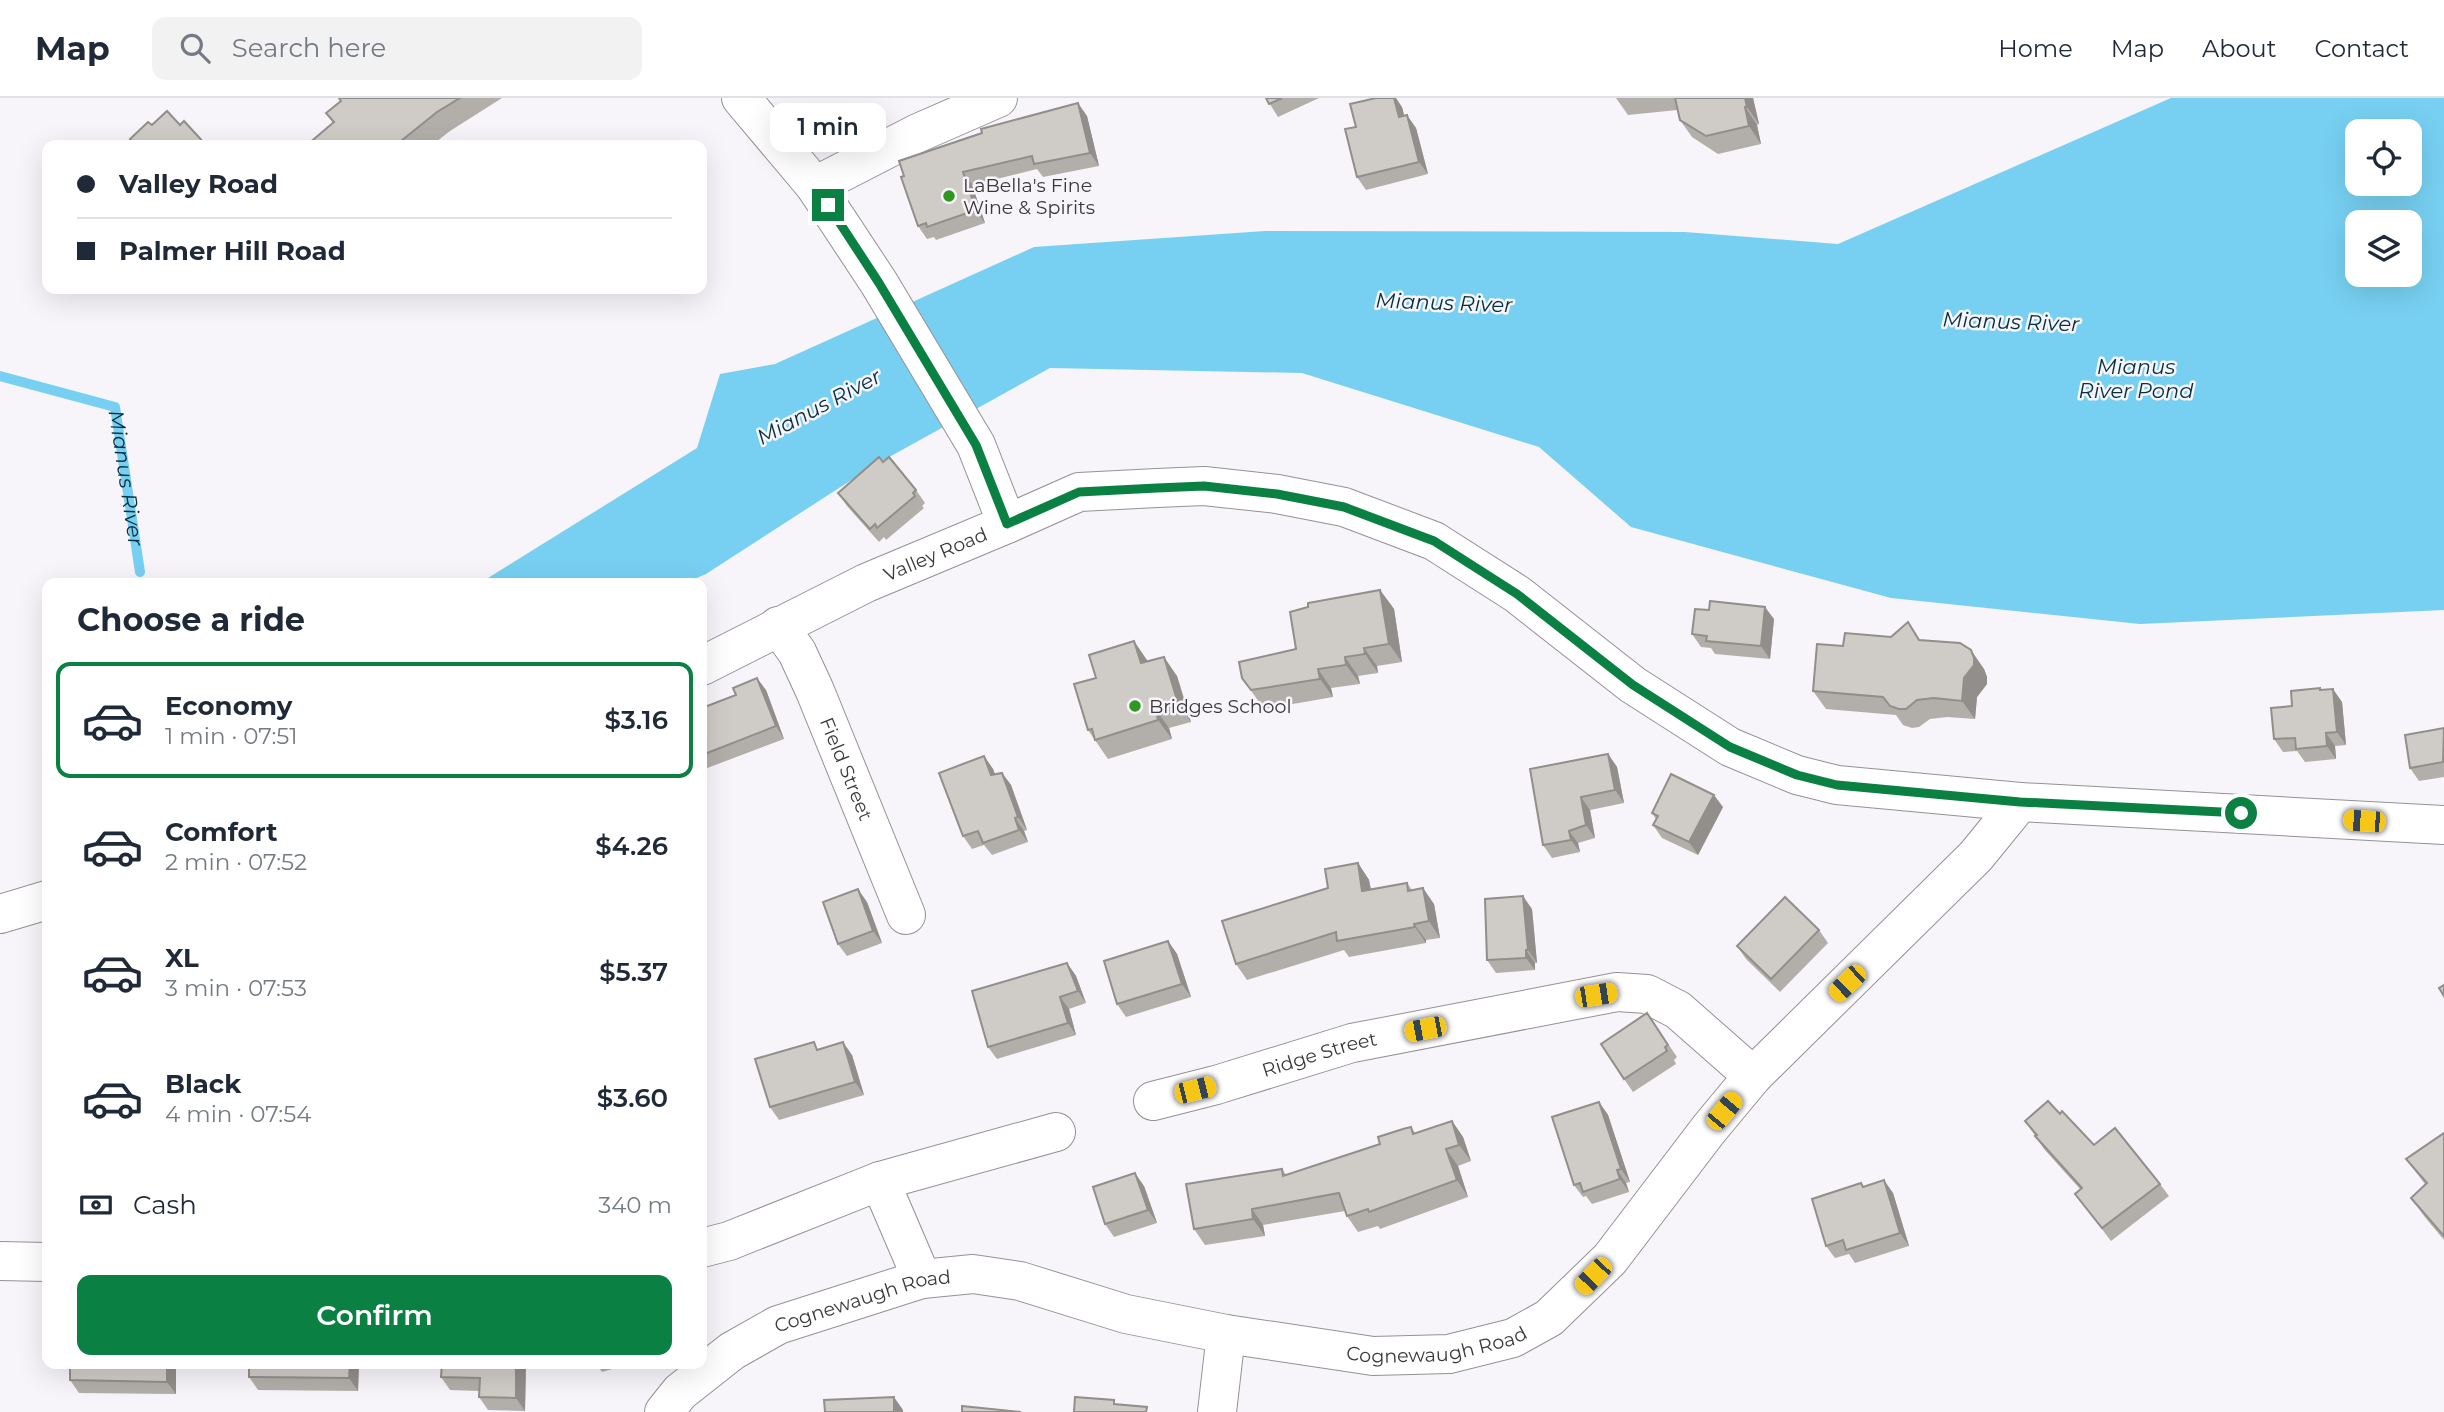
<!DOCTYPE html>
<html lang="en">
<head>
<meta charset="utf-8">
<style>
  :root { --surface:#fff; --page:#f2f2f3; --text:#1f2937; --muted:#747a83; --line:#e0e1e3; --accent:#0b8043 }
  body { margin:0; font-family:Montserrat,sans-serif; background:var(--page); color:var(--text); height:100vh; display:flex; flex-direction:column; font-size:26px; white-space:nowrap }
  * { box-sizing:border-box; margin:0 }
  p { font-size:23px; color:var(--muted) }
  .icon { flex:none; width:38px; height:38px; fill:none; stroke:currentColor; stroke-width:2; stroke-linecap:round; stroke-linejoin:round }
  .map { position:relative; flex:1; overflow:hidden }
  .sheet { position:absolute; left:42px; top:480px; width:665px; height:791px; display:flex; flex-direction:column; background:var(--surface); border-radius:14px; box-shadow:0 7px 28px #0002 }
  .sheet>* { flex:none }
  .hud { position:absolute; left:42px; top:42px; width:665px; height:154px; border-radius:14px; box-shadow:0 7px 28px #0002; display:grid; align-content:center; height:154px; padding:0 35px; background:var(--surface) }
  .buttons { position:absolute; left:2345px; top:21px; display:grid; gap:14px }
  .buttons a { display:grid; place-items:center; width:77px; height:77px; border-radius:14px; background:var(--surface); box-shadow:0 7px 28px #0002; font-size:35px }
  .end { position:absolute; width:32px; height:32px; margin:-16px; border:9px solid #0b8043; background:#fff; box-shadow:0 0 0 4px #fff }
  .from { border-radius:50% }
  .bubble { position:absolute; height:49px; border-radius:14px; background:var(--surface); box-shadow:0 7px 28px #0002; font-size:23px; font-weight:600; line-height:49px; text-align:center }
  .car { position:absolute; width:21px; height:42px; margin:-21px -10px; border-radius:9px; box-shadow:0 0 5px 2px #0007; background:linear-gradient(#f5c518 24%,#345 0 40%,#f5c518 0 76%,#345 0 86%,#f5c518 0) }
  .hud b { display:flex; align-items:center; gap:24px; height:66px; font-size:26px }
  .hud b+b { border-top:2px solid var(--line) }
  .hud i { width:18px; height:18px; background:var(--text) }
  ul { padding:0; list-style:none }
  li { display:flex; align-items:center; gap:21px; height:116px; margin:0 14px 10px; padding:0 21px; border:4px solid transparent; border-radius:14px }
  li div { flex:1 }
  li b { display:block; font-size:26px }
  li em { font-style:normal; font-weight:600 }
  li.selected { border-color:var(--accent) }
  li>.icon { width:63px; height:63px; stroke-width:1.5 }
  h2 { padding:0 35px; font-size:32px; line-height:84px }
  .pay { display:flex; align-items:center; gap:18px; height:77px; padding:0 35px; font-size:26px }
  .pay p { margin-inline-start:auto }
  .action { display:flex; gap:14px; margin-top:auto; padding:14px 35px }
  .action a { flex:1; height:80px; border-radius:14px; background:var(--accent); color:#fff; font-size:28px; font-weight:600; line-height:80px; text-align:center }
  header { display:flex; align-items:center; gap:42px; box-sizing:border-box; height:98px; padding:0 35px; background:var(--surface); border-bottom:2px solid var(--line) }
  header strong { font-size:33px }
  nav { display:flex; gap:38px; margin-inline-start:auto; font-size:24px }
  .search { width:490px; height:63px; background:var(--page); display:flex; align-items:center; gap:18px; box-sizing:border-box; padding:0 24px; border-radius:14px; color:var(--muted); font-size:26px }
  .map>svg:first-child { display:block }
</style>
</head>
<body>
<header>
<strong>Map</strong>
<div class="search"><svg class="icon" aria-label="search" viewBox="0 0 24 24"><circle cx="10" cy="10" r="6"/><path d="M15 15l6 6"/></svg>Search here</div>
<nav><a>Home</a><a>Map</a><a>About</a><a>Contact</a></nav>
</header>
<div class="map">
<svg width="2444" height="1314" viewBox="0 0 2444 1314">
  <rect width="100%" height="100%" fill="#f7f4fa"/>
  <path fill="#77d0f1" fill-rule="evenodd" d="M2171 0H2444V512L2140 526 1891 500 1631 429 1539 349 1302 275 1050 270 873 368 706 476 685 485H480L697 350 720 276 775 266 1034 149 1265 133 1685 134 1838 146ZM2357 33H2410V86H2357ZM2357 124H2410V177H2357Z"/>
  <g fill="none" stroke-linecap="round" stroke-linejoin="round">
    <path stroke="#77d0f1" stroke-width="10" id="s1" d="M0 278 115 309 140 474"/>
    <defs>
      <g id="minor">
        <polyline points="815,88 918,35 998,0"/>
        <path id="s2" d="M778 528 797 554 815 593 906 817"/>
        <path id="s3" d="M702 568 866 485 1007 426"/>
        <polyline points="0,816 47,802"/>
        <path id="s4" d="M1153 1003 1216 987 1352 945 1617 894 1647 896 1678 912 1753 978"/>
        <polyline points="880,1083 922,1181"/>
        <polyline points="702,1150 729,1143 880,1083 1056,1034"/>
        <polyline points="0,1163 47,1164"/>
        <path id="s5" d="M664 1314 680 1294 732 1253 778 1227 922 1181 973 1176 1020 1183 1126 1216 1226 1236 1373 1258 1449 1256 1513 1240 1549 1220 1610 1161 1709 1031 1753 978 1976 758 2020 704"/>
        <polyline points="1217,1314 1226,1236"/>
      </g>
      <polyline id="major" points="741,0 815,88 879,185 976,347 1007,426 1079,394 1157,390 1204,388 1277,396 1344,409 1434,443 1517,496 1633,587 1730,649 1797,677 1837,687 2020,704 2444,727"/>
    </defs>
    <use href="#minor" stroke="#949196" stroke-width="40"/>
    <use href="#major" stroke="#949196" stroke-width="40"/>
    <use href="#minor" stroke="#fff" stroke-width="38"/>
    <use href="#major" stroke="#fff" stroke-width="38"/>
  </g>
  <g fill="#b2afaa">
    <polygon points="338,0 502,0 450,33 432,47 307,47 333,25 326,15 341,3"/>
    <polygon points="1266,0 1319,0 1278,19"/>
    <polygon points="1616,0 1753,0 1759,26 1757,27 1761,46 1718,56 1692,39 1680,22 1677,12 1628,17"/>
    <polygon points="1402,9 1404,18 1416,30 1428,76 1366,92 1357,79 1356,29"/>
    <polygon points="1087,18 1099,68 1043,79 1037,71 972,87 985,125 936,142 934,139 927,141 918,128 901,79"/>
    <polygon points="883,364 916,392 925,405 922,408 924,410 886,442 884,439 879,444 847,408 838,395"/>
    <polygon points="1380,492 1394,511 1402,564 1377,568 1378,575 1358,578 1360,586 1331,590 1333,599 1264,611 1242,580 1296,551"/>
    <polygon points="1774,521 1770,561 1715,556 1711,550 1701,549 1692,536"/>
    <polygon points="1908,524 1920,542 1984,571 1987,579 1987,586 1977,599 1975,621 1947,619 1930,621 1919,629 1912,630 1903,627 1896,617 1826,611 1813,593 1843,548 1891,539"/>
    <polygon points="1147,562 1148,563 1177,578 1191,624 1169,630 1172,641 1108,661 1088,632"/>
    <polygon points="2320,590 2342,604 2346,647 2335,648 2336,661 2305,664 2297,653 2283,654 2274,641 2292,608"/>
    <polygon points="766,592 784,641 702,672 702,610"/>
    <polygon points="2444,630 2444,679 2419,683 2410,670"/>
    <polygon points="1608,656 1617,669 1624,705 1590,712 1595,740 1578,745 1580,754 1552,760 1543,747"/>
    <polygon points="984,658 993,671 995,676 1002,675 1011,687 1027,732 1024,733 1028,744 992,757 984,747 972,751 963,738"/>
    <polygon points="1723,709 1698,757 1662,740 1653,727 1656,721 1652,715"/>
    <polygon points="1358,765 1369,782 1371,791 1407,785 1412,792 1434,806 1440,840 1426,842 1426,845 1349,859 1344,852 1247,882 1236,866"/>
    <polygon points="867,804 882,845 847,858 838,846"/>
    <polygon points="1532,811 1537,865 1535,865 1535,872 1496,875 1487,862"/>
    <polygon points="1819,832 1828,845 1780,894 1746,861 1737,848"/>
    <polygon points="1168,843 1177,856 1191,899 1126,919 1117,906"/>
    <polygon points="1067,865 1076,878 1086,905 1069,911 1076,937 997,961 988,949"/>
    <polygon points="1647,915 1677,959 1674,962 1676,966 1633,994 1624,981"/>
    <polygon points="819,951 852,957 864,997 779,1022 770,1009"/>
    <polygon points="1599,1004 1608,1017 1630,1084 1626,1085 1629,1094 1592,1106 1586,1098 1583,1099 1574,1087"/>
    <polygon points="2060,1016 2094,1047 2160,1086 2169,1098 2111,1143 2075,1096 2080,1091 2044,1051 2025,1023"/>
    <polygon points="1452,1023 1463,1039 1471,1063 1458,1068 1468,1099 1380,1131 1378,1128 1358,1134 1347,1118 1345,1113 1263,1127 1265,1138 1205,1147 1194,1131 1282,1071 1286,1077 1380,1046 1411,1029 1415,1035"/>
    <polygon points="2444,1035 2444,1142 2424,1118 2411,1100 2425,1086 2406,1061"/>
    <polygon points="1861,1085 1864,1089 1893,1095 1909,1148 1855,1165 1849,1156 1835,1160 1826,1148"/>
    <polygon points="1144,1088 1157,1125 1114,1139 1105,1126"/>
    <polygon points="66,1265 176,1265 176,1296 79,1295 70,1282 70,1271"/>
    <polygon points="359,1265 358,1293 258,1292 249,1279"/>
    <polygon points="526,1265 525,1313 488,1312 479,1299 479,1293 450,1292 441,1279"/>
    <polygon points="596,1265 632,1265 602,1274"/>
  </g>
  <g fill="#918e8b">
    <polygon points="1394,0 1396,0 1402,9 1408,32 1399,19"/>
    <polygon points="1745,0 1753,0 1759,26 1747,9"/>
    <polygon points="1078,5 1087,18 1099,68 1090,55"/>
    <polygon points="1745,9 1757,27 1761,46 1749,28"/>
    <polygon points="1407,17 1416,30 1428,76 1419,64"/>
    <polygon points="963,74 972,87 985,125 976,112"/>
    <polygon points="1380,492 1394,511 1402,564 1389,546"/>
    <polygon points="1765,509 1774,521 1770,561 1761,548"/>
    <polygon points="1134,543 1147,562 1154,584 1141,565"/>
    <polygon points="1364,550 1377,568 1378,575 1365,556"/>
    <polygon points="1971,552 1984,571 1987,579 1987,586 1977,599 1975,621 1962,603 1964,580"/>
    <polygon points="1164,559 1177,578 1191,624 1178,605"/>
    <polygon points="1345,559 1358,578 1360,586 1346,567"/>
    <polygon points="1318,571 1331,590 1333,599 1320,581"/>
    <polygon points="757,580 766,592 784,641 776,628"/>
    <polygon points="2333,591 2342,604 2346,647 2337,634"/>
    <polygon points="1156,612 1169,630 1172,641 1158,622"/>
    <polygon points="2326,635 2335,648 2336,661 2327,648"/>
    <polygon points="1608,656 1617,669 1624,705 1615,692"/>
    <polygon points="984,658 993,671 1000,690 991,677"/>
    <polygon points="1002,675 1011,687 1027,732 1018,719"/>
    <polygon points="1714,697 1723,709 1698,757 1689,744"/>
    <polygon points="1581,699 1590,712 1595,740 1586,727"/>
    <polygon points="1015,720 1024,733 1028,744 1019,732"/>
    <polygon points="1569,733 1578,745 1580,754 1571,742"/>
    <polygon points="1358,765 1369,782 1374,809 1362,793"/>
    <polygon points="1423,790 1434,806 1440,840 1429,823"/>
    <polygon points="858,791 867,804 882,845 873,833"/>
    <polygon points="1523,798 1532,811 1537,865 1528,852"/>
    <polygon points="1414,826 1426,842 1426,845 1415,829"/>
    <polygon points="1168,843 1177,856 1191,899 1182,886"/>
    <polygon points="1526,852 1535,865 1535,872 1526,860"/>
    <polygon points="1067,865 1076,878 1086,905 1078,893"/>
    <polygon points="1060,899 1069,911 1076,937 1068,925"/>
    <polygon points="843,944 852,957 864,997 855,984"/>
    <polygon points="1599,1004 1608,1017 1630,1084 1621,1071"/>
    <polygon points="1452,1023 1463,1039 1471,1063 1459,1047"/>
    <polygon points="1446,1051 1458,1068 1468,1099 1457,1082"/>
    <polygon points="1617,1072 1626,1085 1629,1094 1620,1081"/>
    <polygon points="1135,1075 1144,1088 1157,1125 1148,1112"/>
    <polygon points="1884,1082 1893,1095 1909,1148 1900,1135"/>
    <polygon points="1252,1111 1263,1127 1265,1138 1253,1121"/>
    <polygon points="167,1265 176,1265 176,1296 167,1284"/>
    <polygon points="350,1265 359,1265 358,1293 349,1280"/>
    <polygon points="516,1265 526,1265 525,1313 516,1300"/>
    <polygon points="894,1299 903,1312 903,1314 894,1314"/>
  </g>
  <g fill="#cfcbc6" stroke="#918e8b" stroke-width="2">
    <polygon points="339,0 460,0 437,14 396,47 307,47 334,24 326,15 341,3"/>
    <polygon points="1266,0 1282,0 1269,6"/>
    <polygon points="1376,0 1394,0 1399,19 1407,17 1419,64 1357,79 1345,31 1356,29 1350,6"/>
    <polygon points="1675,0 1745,0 1747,9 1745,9 1749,28 1706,38 1680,22"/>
    <polygon points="1078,5 1090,55 1034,66 1032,58 963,74 976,112 927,129 926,125 918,128 901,79 904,78 899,63 982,35 981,31"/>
    <polygon points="167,13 180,27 184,23 206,47 131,47 133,45 130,41 148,24 152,27"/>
    <polygon points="879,359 883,364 889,359 916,392 913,395 915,398 877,430 875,426 870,431 838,395"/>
    <polygon points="1380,492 1389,546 1364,550 1365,556 1345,559 1346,567 1318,571 1320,581 1251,592 1242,580 1239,564 1296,551 1290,514 1308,509 1308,505"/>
    <polygon points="1710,503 1765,509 1761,548 1706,543 1707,538 1692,536 1695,511 1709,512"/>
    <polygon points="1908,524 1919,542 1960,545 1971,552 1974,560 1974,567 1964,580 1962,603 1934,600 1917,602 1906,611 1899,611 1890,608 1883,599 1813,593 1817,546 1843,548 1845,535 1891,539"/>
    <polygon points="1134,543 1141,565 1164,559 1178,605 1156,612 1158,622 1095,642 1092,631 1088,632 1074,586 1096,580 1089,557"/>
    <polygon points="757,580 776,628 702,657 702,610 736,597 733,590"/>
    <polygon points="2320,590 2320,592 2333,591 2337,634 2326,635 2327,648 2296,651 2295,640 2274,641 2271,610 2292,608 2291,593"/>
    <polygon points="2444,630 2443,664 2410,670 2405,637"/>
    <polygon points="1608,656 1615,692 1581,699 1586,727 1569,733 1571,742 1543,747 1530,671"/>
    <polygon points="984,658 991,677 1002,675 1018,719 1015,720 1019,732 983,745 978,733 963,738 939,675"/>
    <polygon points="1671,676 1714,697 1689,744 1653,727 1658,718 1652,715"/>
    <polygon points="1358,765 1362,793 1407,785 1408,793 1423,790 1429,823 1414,826 1415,829 1337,843 1336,834 1236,866 1222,823 1328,790 1325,771"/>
    <polygon points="858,791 873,833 838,846 823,804"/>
    <polygon points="1523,798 1528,852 1526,852 1526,860 1487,862 1485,801"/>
    <polygon points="1785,799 1819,832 1771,881 1737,848"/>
    <polygon points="1168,843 1182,886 1117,906 1104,863"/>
    <polygon points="1067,865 1078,893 1060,899 1068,925 988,949 972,893"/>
    <polygon points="2444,887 2444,898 2439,890"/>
    <polygon points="1647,915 1668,947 1665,949 1667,953 1624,981 1601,946"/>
    <polygon points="814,944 817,952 843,944 855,984 770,1009 755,961"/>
    <polygon points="2048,1003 2060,1016 2062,1013 2094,1047 2115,1030 2160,1086 2102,1130 2075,1096 2082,1090 2035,1038 2037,1037 2025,1023"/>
    <polygon points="1599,1004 1621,1071 1617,1072 1620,1081 1583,1094 1580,1085 1574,1087 1552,1019"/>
    <polygon points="1452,1023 1459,1047 1446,1051 1457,1082 1369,1114 1368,1111 1347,1118 1339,1095 1252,1111 1253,1121 1194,1131 1186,1086 1282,1071 1283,1078 1380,1046 1378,1039 1403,1031 1411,1029 1413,1036"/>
    <polygon points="2444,1035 2444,1138 2411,1100 2427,1085 2406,1061"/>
    <polygon points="1135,1075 1148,1112 1105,1126 1093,1089"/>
    <polygon points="1884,1082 1900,1135 1846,1152 1843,1142 1826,1148 1812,1101 1861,1085 1863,1089"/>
    <polygon points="66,1265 167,1265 167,1284 70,1282 70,1266"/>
    <polygon points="249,1265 350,1265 349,1280 249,1279"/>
    <polygon points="442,1265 516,1265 516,1300 479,1299 480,1280 441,1279"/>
    <polygon points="894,1299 894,1314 825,1314 824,1302"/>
    <polygon points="1075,1299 1114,1302 1114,1306 1147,1309 1146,1314 1074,1314"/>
    <polygon points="962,1308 1021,1314 962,1314"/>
  </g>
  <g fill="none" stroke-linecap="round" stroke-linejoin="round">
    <polyline stroke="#0b8043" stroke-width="9" points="828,107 879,185 976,347 1007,426 1079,394 1157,390 1204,388 1277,396 1344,409 1434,443 1517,496 1633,587 1730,649 1797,677 1837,687 2020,704 2241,715"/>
  </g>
  <g fill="#309820" stroke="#f7f4fa" stroke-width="2.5">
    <circle cx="949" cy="98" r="7"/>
    <circle cx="1135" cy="608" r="7"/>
  </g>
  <g text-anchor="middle" stroke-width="5" stroke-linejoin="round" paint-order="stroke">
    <g font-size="19" fill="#39383a" stroke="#f7f4fa" text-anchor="start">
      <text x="963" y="94">LaBella's Fine<tspan x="963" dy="22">Wine &amp; Spirits</tspan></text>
      <text x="1149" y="615">Bridges School</text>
    </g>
    <g font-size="19" fill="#39383a" stroke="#f7f4fa">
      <text dy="7" stroke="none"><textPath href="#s3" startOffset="259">Valley Road</textPath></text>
      <text dy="7" stroke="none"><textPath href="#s2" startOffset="159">Field Street</textPath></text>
      <text dy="7" stroke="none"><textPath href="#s4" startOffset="173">Ridge Street</textPath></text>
      <text dy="7" stroke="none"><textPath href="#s5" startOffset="233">Cognewaugh Road</textPath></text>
      <text dy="7" stroke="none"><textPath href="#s5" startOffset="821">Cognewaugh Road</textPath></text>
    </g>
    <g font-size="21" font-style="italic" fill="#05313e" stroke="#f7f4fa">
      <text transform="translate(1444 205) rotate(2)" y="7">Mianus River</text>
      <text transform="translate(2011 224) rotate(2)" y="7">Mianus River</text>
      <text x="2136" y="276">Mianus<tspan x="2136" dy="24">River Pond</tspan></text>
      <text transform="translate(819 309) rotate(-28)" y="7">Mianus River</text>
      <text dy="7" stroke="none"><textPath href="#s1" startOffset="191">Mianus River</textPath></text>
    </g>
  </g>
</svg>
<div class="buttons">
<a><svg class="icon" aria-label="locate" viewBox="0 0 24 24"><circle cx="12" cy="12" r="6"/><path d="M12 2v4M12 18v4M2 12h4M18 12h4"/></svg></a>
<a><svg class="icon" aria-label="layers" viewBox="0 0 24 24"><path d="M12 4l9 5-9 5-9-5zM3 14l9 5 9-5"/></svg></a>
</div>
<i class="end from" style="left:2241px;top:715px"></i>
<i class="end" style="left:828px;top:107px"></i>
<div class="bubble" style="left:770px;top:5px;width:116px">1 min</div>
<i class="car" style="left:2364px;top:723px;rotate:274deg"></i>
<i class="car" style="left:1847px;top:885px;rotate:226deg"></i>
<i class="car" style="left:1596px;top:897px;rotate:81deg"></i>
<i class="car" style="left:1425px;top:931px;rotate:259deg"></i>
<i class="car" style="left:1195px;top:992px;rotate:76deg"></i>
<i class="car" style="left:1724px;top:1013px;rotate:40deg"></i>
<i class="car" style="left:1593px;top:1178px;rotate:224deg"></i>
<div class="hud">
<b><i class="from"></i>Valley Road</b>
<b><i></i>Palmer Hill Road</b>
</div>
<section class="sheet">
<h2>Choose a ride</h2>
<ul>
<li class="selected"><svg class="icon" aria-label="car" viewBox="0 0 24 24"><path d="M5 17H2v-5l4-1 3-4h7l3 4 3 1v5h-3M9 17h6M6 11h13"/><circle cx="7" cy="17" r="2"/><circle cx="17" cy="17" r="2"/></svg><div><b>Economy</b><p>1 min · 07:51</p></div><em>$3.16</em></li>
<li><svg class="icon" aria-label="car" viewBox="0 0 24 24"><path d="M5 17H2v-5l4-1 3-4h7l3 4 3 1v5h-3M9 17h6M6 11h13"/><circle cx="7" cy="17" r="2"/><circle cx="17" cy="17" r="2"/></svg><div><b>Comfort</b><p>2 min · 07:52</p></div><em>$4.26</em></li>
<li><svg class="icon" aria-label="car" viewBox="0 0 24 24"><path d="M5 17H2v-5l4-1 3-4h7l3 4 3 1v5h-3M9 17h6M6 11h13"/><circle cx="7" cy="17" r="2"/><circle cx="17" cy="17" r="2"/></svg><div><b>XL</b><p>3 min · 07:53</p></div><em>$5.37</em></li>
<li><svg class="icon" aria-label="car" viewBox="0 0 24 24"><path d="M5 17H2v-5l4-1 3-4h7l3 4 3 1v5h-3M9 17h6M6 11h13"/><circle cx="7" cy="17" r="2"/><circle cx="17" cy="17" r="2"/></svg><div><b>Black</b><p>4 min · 07:54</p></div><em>$3.60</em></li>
</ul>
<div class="pay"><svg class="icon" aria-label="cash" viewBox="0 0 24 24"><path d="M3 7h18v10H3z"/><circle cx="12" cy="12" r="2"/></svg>Cash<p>340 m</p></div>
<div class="action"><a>Confirm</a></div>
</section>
</div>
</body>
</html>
